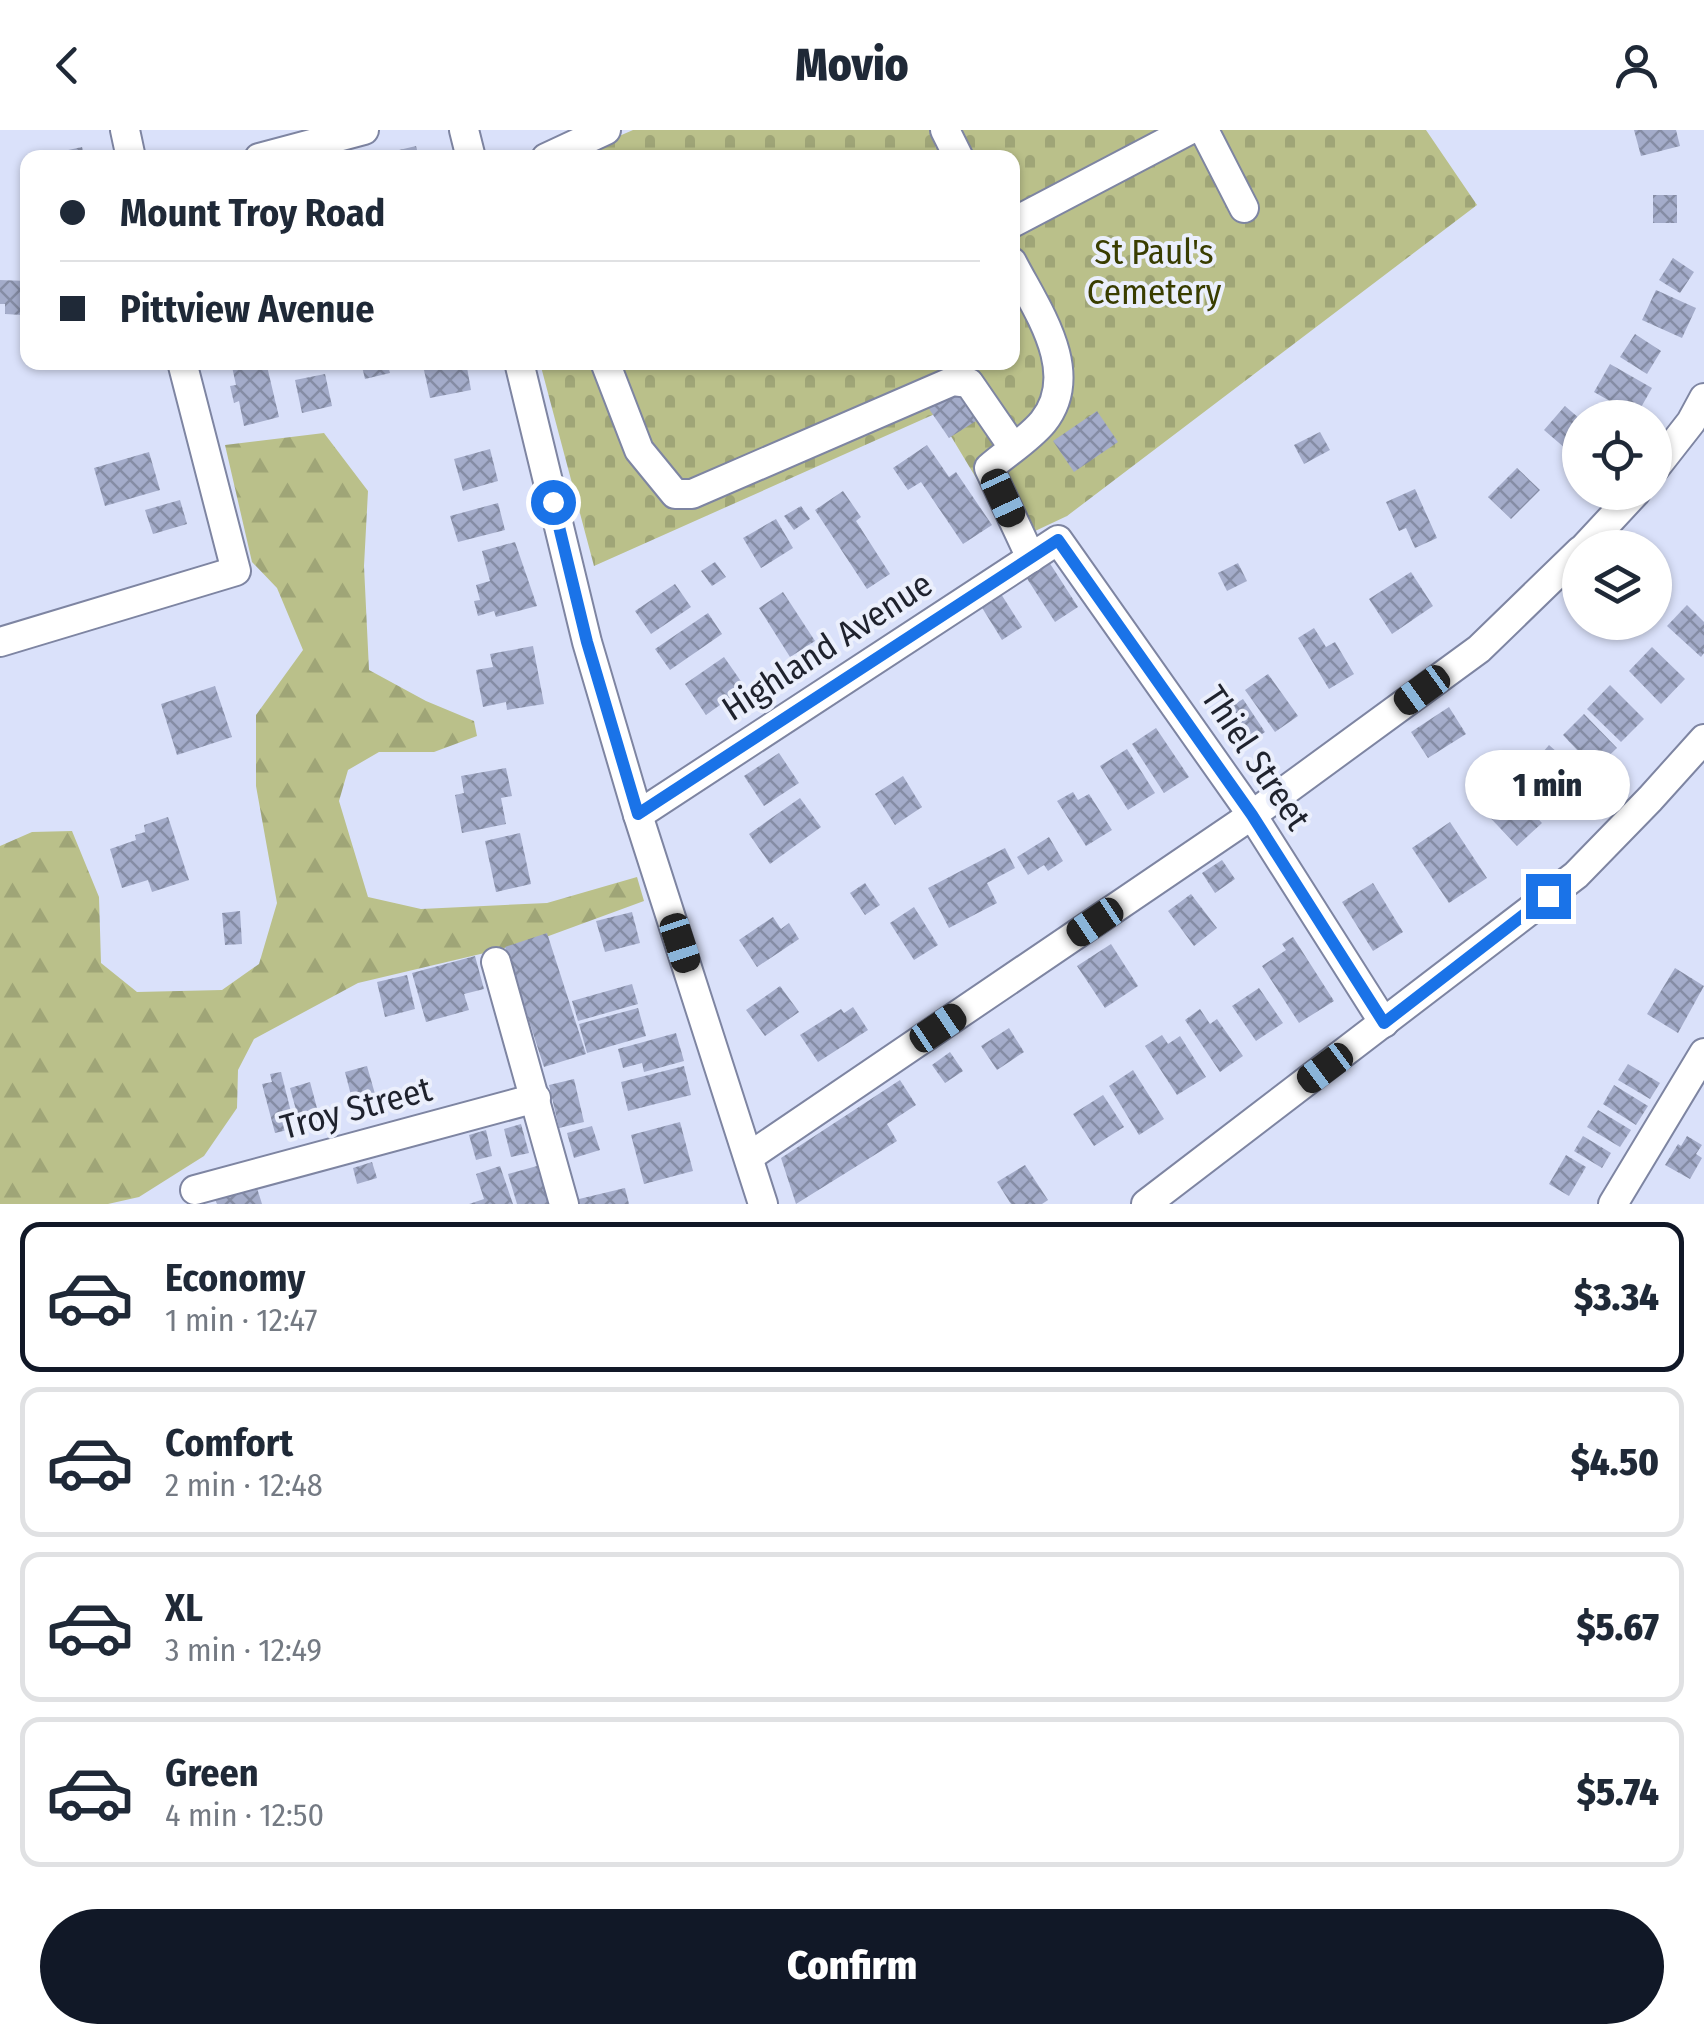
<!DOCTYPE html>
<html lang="en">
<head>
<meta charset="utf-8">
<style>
  :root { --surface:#fff; --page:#f2f2f3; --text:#1f2937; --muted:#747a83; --line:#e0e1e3; --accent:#111827 }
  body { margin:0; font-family:"Fira Sans Condensed",sans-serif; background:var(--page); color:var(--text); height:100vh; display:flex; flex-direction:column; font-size:38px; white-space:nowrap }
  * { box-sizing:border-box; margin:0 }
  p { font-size:32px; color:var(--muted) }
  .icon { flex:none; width:55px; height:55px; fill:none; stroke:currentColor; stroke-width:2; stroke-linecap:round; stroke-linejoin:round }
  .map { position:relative; height:1074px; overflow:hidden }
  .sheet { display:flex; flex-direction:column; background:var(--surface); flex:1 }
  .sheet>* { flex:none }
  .hud { position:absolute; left:20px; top:20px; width:1000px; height:220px; border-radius:20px; box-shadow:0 2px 8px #0004; display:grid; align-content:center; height:220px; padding:0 40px; background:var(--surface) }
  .buttons { position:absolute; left:1562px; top:270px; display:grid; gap:20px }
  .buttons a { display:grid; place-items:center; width:110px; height:110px; border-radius:50%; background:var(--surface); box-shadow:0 2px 8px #0004; font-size:50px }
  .end { position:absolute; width:45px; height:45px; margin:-22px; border:12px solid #1a73e8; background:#fff; box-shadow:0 0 0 5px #fff }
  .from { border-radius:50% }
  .bubble { position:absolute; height:70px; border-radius:35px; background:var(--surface); box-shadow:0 2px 8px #0004; font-size:32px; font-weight:800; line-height:70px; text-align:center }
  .car { position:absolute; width:30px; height:60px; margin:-30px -15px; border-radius:12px; box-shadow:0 0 8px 2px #0007; background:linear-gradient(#222 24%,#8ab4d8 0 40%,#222 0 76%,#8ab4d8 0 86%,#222 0) }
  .hud b { display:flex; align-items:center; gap:35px; height:95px; font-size:38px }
  .hud b+b { border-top:2px solid var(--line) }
  .hud i { width:25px; height:25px; background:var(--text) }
  ul { padding:18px 0 0; list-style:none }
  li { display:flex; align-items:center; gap:30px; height:150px; margin:0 20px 15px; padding:0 20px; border:5px solid var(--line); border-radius:20px }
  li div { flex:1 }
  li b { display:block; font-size:38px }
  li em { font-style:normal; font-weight:800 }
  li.current { border-color:var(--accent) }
  li>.icon { width:90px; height:90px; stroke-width:1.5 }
  .action { display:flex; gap:20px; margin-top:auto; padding:20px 40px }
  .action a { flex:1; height:115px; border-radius:60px; background:var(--accent); color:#fff; font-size:40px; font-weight:800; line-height:115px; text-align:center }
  header { display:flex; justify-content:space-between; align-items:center; height:130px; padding:0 40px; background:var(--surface); font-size:45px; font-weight:800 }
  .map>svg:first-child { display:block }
</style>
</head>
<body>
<header><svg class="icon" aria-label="back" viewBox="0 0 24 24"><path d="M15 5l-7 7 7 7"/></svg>Movio<svg class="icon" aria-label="person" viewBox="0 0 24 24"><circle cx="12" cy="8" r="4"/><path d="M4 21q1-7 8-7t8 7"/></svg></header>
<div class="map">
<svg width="1704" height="1074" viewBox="0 0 1704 1074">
  <defs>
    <pattern id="forest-firs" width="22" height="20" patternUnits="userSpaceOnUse" patternTransform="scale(2.5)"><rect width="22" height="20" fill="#bac08a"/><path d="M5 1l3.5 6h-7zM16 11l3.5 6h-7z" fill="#9fa577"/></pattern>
    <pattern id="cemetery-stones" width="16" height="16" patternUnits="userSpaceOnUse" patternTransform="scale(2.5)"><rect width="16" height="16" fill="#bac08a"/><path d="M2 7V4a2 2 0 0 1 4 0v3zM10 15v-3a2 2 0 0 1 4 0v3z" fill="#9fa577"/></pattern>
    <pattern id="building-cross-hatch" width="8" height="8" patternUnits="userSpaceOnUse" patternTransform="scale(2.5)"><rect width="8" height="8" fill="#a4acca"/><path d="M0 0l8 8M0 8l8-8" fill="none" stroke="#858ca4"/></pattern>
  </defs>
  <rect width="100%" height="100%" fill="#dae1fa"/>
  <polygon fill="url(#forest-firs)" points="324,303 368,361 364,436 369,540 426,571 474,591 477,606 434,622 379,622 348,640 339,671 368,767 421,779 547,773 637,747 644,771 535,811 358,853 254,909 238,940 237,978 204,1026 139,1067 108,1074 0,1074 0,716 32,702 72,701 99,767 101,833 137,862 222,860 259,834 277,773 256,656 256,585 303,520 277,458 252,432 225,315"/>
  <polygon fill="url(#cemetery-stones)" points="633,0 1426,0 1477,75 1067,386 1014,411 937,283 594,436 540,233 1012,232 1012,28 571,27"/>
  <g fill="url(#building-cross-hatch)">
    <polygon points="1634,0 1676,0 1680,16 1641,26"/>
    <polygon points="416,16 419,28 375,28 374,26"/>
    <polygon points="82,17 85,28 41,28 41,26"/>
    <rect x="1653" y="65" width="24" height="28"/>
    <polygon points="1673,128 1694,142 1680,163 1659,150"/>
    <polygon points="0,150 28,151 28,204 21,204 22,185 5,184 5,174 0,174"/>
    <polygon points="1656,160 1696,178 1682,208 1642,190"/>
    <polygon points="1635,204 1661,221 1647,244 1620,227"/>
    <polygon points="231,232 266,232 279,287 244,296 239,271 234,273 230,256 236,255"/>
    <polygon points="361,232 387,232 390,243 365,249"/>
    <polygon points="466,232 471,260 430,268 424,240"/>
    <polygon points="1610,234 1652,258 1636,286 1594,262"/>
    <polygon points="325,244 332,276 302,283 295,250"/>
    <polygon points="956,261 976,291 949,308 929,279"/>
    <polygon points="1565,276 1580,289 1580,331 1544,300"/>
    <polygon points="1097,281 1118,312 1074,342 1053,311"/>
    <polygon points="1320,302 1330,320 1304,334 1294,315"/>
    <polygon points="927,315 949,347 956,342 992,395 963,414 921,352 908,360 893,338"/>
    <polygon points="490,319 498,351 463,361 454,329"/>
    <polygon points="149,322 160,360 105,376 94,338"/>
    <polygon points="1517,338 1540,360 1511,389 1488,367"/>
    <polygon points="1415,359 1437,408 1415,418 1406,398 1399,401 1386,372"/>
    <polygon points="843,361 861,387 856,391 890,444 867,459 815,380"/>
    <polygon points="180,370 187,394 153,404 145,380"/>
    <polygon points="498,373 505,400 458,412 450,386"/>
    <polygon points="801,376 810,389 794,400 784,386"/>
    <polygon points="776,389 793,418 761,438 743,408"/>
    <polygon points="515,412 537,476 496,487 494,481 478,486 474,471 480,470 476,455 490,451 482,421"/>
    <polygon points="715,432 726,447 712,456 701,441"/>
    <polygon points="1049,432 1078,477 1055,492 1026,447"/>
    <polygon points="1238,433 1247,451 1227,461 1218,443"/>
    <polygon points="1411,442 1433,476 1392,504 1369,469"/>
    <polygon points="675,454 691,477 651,504 635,481"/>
    <polygon points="783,462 815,511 790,527 759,478"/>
    <polygon points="1001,464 1022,497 1002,510 981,476"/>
    <polygon points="1687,475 1704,492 1704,523 1701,527 1667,496"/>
    <polygon points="708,483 722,504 670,540 655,519"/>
    <polygon points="1314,498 1326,517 1335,512 1354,544 1329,559 1298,508"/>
    <polygon points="533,516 544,574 507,580 506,572 483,577 476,540 493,537 490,524"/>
    <polygon points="1652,517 1685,549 1661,574 1629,541"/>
    <polygon points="724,527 745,557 706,585 685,554"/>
    <polygon points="1268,544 1298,586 1275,602 1245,560"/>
    <polygon points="1610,555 1644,589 1621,612 1587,579"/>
    <polygon points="215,556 232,607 177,625 161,574"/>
    <polygon points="1243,569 1265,602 1236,621 1214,587"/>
    <polygon points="1449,577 1466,604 1428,628 1411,602"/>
    <polygon points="1584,584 1617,618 1595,639 1563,605"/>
    <polygon points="1156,598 1189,647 1164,663 1132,614"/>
    <polygon points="1549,615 1584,646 1567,666 1531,636"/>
    <polygon points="1127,619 1155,663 1128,680 1100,636"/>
    <polygon points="779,623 799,653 764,676 744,646"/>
    <polygon points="506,638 512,666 501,668 506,694 462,703 455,665 464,663 461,646"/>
    <polygon points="903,646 922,677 895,695 875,664"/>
    <polygon points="1508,656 1542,693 1517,716 1483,680"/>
    <polygon points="1073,662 1078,670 1089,664 1112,700 1086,716 1057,671"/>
    <polygon points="800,668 821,697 770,734 749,704"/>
    <polygon points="168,687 189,750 152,762 148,750 122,758 110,719 136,710 135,705 145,702 144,695"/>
    <polygon points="1450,692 1487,748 1449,773 1412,718"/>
    <polygon points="520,703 531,754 496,762 485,711"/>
    <polygon points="1049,707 1063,731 1048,741 1044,735 1028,745 1017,727"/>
    <polygon points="1005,718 1015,738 987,753 997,773 949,798 928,758"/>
    <polygon points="1222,730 1235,749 1215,763 1202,743"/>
    <polygon points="865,753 880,775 865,785 850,763"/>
    <polygon points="1373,753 1403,802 1373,821 1342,772"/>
    <polygon points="1191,764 1217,798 1194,816 1168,781"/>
    <polygon points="914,777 938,815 914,830 890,793"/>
    <polygon points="240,781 242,814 225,815 222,783"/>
    <polygon points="632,782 640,813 605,822 596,791"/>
    <polygon points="773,787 781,799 789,793 799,809 757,837 739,810"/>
    <polygon points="547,803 586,924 544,937 505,817"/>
    <polygon points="1293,807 1334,871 1299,893 1262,836 1286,820 1282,814"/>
    <polygon points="1111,814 1138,856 1105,878 1077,836"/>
    <polygon points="475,826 484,859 464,864 469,880 426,892 412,843"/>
    <polygon points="1675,838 1704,856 1678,903 1647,884"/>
    <polygon points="407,845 415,879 385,887 377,852"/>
    <polygon points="632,854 638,874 578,891 572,871"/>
    <polygon points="780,856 799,882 765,906 746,880"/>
    <polygon points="1259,858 1283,893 1256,911 1232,876"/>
    <polygon points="853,877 868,900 818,932 800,905 841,879 844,883"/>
    <polygon points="638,878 646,906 587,923 579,894"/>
    <polygon points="1200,879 1210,894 1217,889 1243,926 1220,942 1185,890"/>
    <polygon points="1009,898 1024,922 997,940 981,916"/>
    <polygon points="676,903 684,931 644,942 642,933 623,938 618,919"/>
    <polygon points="1162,905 1168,914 1180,906 1206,947 1177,965 1145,916"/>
    <polygon points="950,922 963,941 945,953 932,935"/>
    <polygon points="1628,934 1660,953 1650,969 1618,950"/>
    <polygon points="367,936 377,971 354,977 345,942"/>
    <polygon points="684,936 691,965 628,981 621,952"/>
    <polygon points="1133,940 1164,989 1139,1005 1109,956"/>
    <polygon points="281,942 295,998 275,1003 262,954 272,952 270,944"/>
    <polygon points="574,949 584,992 559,998 549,955"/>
    <polygon points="900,950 916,975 887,994 897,1011 796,1074 781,1028"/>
    <polygon points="310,952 321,993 301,998 290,958"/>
    <polygon points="1614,955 1648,976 1636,995 1603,974"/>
    <polygon points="1103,965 1124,997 1094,1016 1073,984"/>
    <polygon points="1598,980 1631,1000 1620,1017 1587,997"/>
    <polygon points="680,992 693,1041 644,1054 631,1005"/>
    <polygon points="521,994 529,1023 511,1027 504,999"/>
    <polygon points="592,996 600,1020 574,1028 567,1003"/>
    <polygon points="486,1000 492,1026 476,1030 469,1005"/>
    <polygon points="1583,1006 1611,1023 1602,1038 1574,1021"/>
    <polygon points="1687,1006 1702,1015 1696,1024 1702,1028 1690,1049 1665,1035 1678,1014 1681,1016"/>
    <polygon points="1566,1025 1586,1037 1569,1066 1549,1054"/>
    <polygon points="372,1032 377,1048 357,1054 353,1038"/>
    <polygon points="1025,1035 1048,1070 1042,1074 1011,1074 997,1052"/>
    <polygon points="500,1036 513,1074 469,1074 484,1069 476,1044"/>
    <polygon points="537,1036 549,1074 517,1074 508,1044"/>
    <polygon points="256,1055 262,1074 217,1074 214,1067"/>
    <polygon points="625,1058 629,1074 580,1074 579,1069"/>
  </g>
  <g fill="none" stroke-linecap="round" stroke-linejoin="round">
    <defs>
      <g id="minor">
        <polyline points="125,0 131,28"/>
        <polyline points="464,0 471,28"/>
        <polyline points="945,0 959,28"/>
        <polyline points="1204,0 1244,78"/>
        <polyline points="259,28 364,0"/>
        <polyline points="546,28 606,0"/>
        <polyline points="1012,93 1189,0"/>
        <path d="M1012 132C1036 179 1083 242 1043 292 1029 309 1006 323 989 338L1031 428"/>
        <polyline points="519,232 587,512 638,685 763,1074"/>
        <polyline points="605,232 639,320 675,364 692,364 953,251 969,253 1013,317"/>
        <polyline points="1655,338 1691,292 1704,268"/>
        <polyline points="1584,418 1636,362"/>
        <polyline points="0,512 236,441 182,232"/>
        <polyline points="638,685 1058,410 1252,685 1384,893"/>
        <polyline points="496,832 564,1074"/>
        <polyline points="750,1026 1252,685 1479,519 1580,421"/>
        <polyline points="195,1060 536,968"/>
        <polyline points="1146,1074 1576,745 1650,669 1704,609"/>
        <polyline points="1613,1074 1704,923"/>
      </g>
    </defs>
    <use href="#minor" stroke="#7e85a2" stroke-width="32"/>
    <polyline stroke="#868b9d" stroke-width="5" stroke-dasharray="10 5" stroke-linecap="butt" points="341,232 342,236"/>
    <use href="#minor" stroke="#fff" stroke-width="28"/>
  </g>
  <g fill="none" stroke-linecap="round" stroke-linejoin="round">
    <polyline stroke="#1a73e8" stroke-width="12" points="553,372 587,512 638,684 1058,410 1252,685 1384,893 1548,766"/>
  </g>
  <g text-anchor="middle" stroke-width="8" stroke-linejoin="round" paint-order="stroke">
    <g font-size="35" fill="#393d00" stroke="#ebeffc">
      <text x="1154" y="134">St Paul's<tspan x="1154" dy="40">Cemetery</tspan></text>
    </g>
    <g font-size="35" fill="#1f222d" stroke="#ebeffc">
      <text transform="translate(827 516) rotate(-33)" y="12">Highland Avenue</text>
      <text transform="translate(1256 628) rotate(56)" y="12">Thiel Street</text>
      <text transform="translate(356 978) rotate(-15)" y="12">Troy Street</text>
    </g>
  </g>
</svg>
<div class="buttons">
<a><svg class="icon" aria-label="locate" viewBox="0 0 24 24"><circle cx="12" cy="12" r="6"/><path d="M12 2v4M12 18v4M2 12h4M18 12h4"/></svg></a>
<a><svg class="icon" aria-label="layers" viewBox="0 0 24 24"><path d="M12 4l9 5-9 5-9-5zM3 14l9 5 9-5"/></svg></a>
</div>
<i class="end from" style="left:553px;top:372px"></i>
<i class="end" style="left:1548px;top:766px"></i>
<div class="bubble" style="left:1465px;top:620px;width:165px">1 min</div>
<i class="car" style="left:1003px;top:368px;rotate:155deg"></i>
<i class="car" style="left:1422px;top:560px;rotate:234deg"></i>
<i class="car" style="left:1095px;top:792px;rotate:236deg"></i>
<i class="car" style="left:680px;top:813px;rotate:162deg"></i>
<i class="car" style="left:938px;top:898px;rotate:56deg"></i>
<i class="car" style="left:1325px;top:938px;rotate:233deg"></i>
<div class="hud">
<b><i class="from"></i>Mount Troy Road</b>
<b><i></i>Pittview Avenue</b>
</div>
</div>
<section class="sheet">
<ul>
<li class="current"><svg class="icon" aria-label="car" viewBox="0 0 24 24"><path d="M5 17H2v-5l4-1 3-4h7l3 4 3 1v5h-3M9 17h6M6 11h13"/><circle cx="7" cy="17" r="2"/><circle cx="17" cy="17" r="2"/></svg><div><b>Economy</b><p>1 min · 12:47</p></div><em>$3.34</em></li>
<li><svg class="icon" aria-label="car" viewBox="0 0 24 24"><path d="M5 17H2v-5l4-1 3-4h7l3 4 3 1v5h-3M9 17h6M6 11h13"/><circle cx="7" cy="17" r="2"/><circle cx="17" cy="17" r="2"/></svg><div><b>Comfort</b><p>2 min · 12:48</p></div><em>$4.50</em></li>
<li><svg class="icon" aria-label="car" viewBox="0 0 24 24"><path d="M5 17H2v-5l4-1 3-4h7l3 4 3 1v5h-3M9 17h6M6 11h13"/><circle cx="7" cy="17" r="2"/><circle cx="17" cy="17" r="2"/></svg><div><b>XL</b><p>3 min · 12:49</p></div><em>$5.67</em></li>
<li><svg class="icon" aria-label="car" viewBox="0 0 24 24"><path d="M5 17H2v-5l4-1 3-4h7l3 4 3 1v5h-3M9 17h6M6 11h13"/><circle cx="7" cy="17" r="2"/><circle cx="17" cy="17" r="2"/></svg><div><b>Green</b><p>4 min · 12:50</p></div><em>$5.74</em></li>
</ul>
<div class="action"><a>Confirm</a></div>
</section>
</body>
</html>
